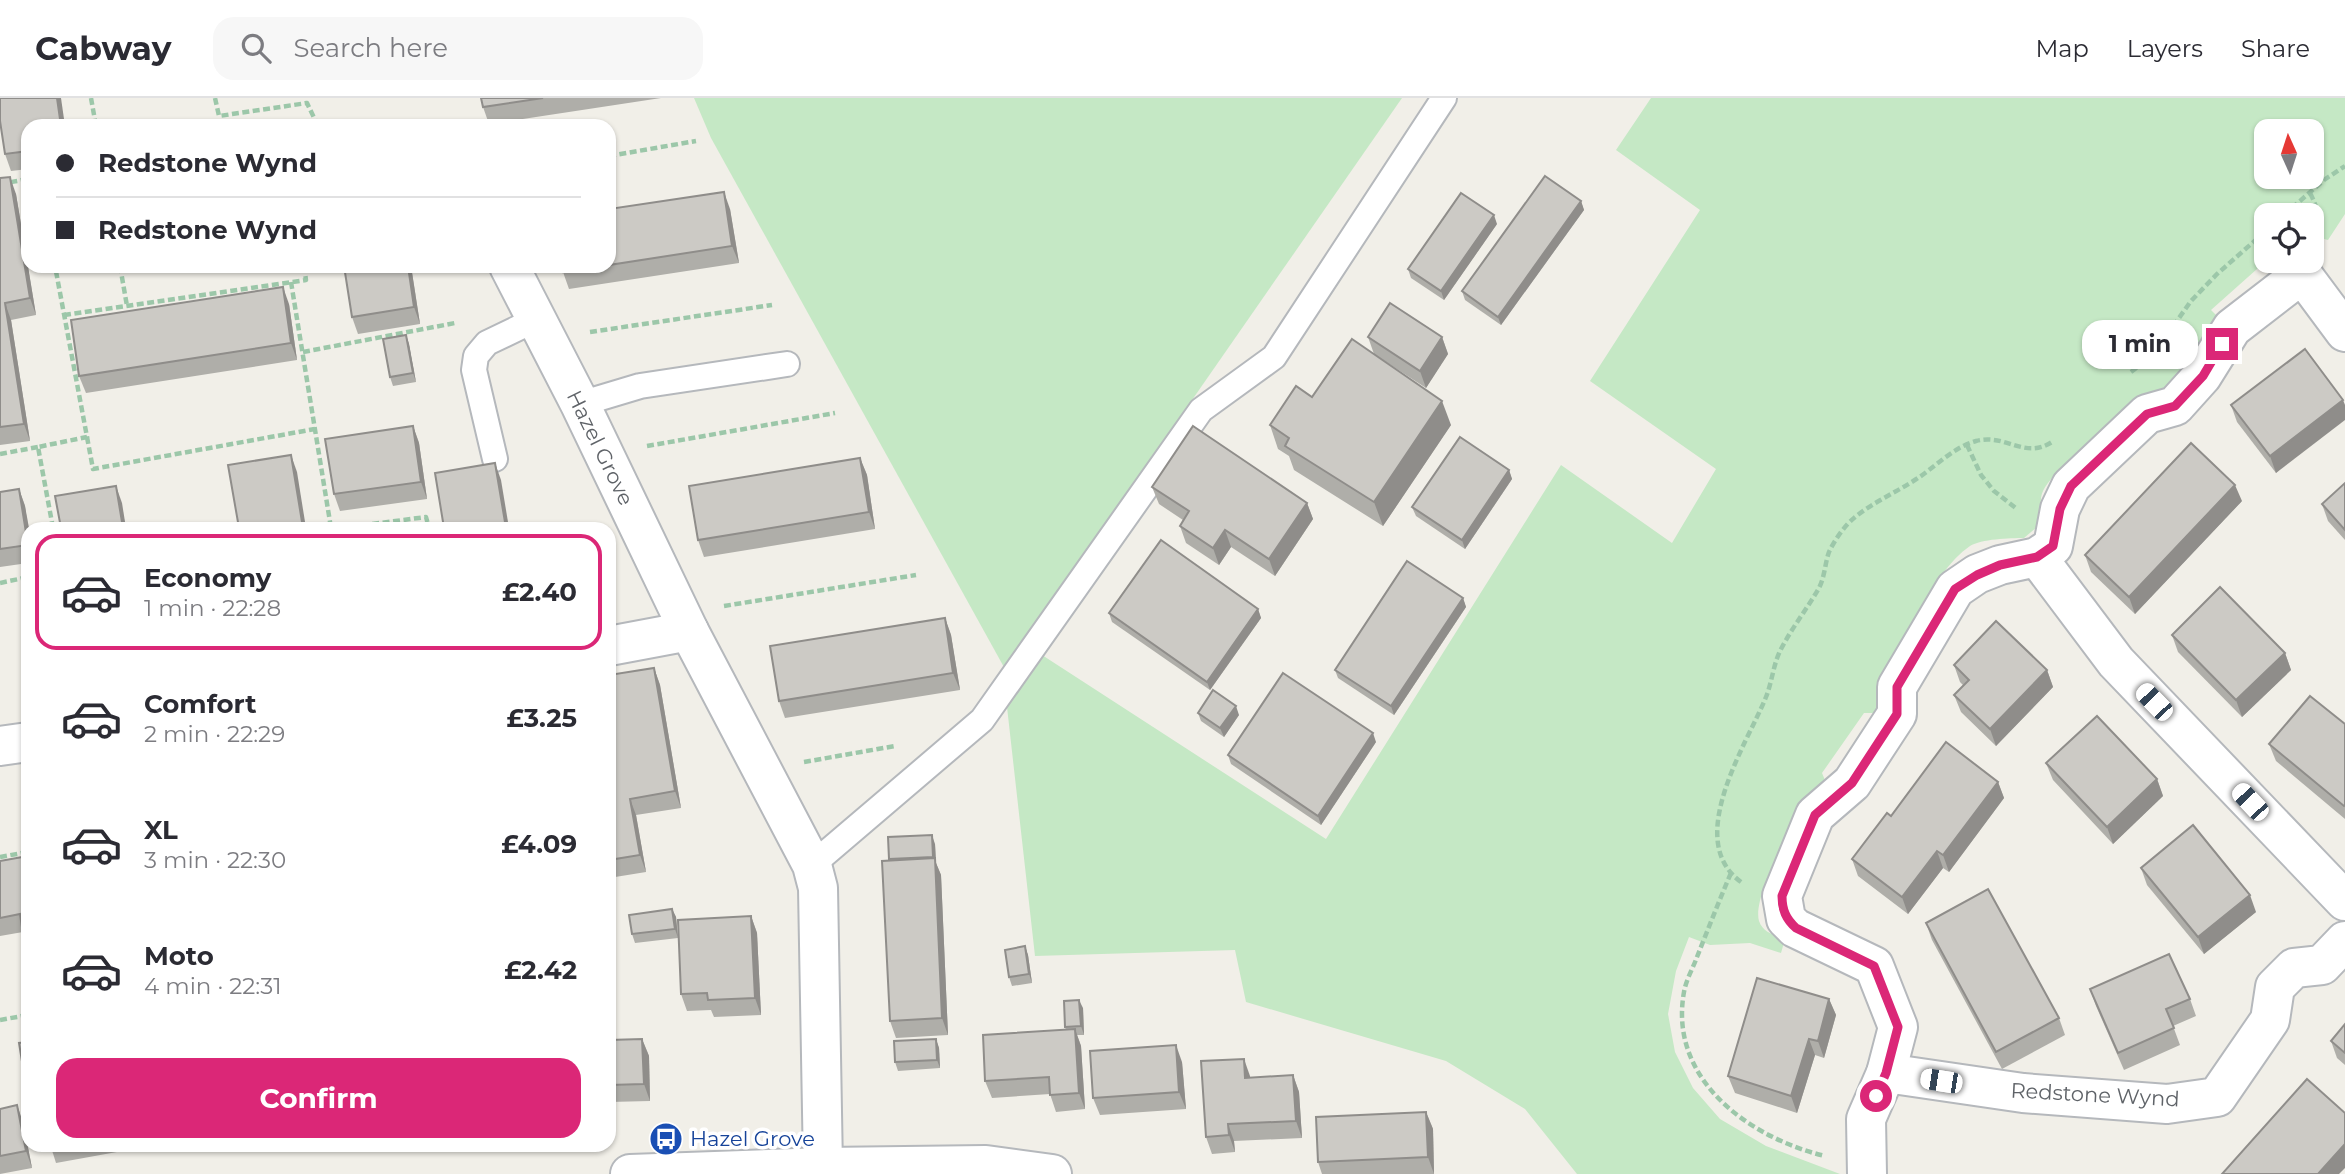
<!DOCTYPE html>
<html lang="en">
<head>
<meta charset="utf-8">
<style>
  :root { --surface:#fff; --page:#f7f7f7; --text:#2b2b33; --muted:#7c7c81; --line:#e1e1e2; --accent:#db2777 }
  body { margin:0; font-family:Montserrat,sans-serif; background:var(--page); color:var(--text); height:100vh; display:flex; flex-direction:column; font-size:26px; white-space:nowrap }
  * { box-sizing:border-box; margin:0 }
  p { font-size:23px; color:var(--muted) }
  .icon { flex:none; width:38px; height:38px; fill:none; stroke:currentColor; stroke-width:2; stroke-linecap:round; stroke-linejoin:round }
  .map { position:relative; flex:1; overflow:hidden }
  .details { position:absolute; left:21px; top:424px; width:595px; height:630px; display:flex; flex-direction:column; background:var(--surface); border-radius:21px; box-shadow:0 2px 5px #0004 }
  .details>* { flex:none }
  .banner { position:absolute; left:21px; top:21px; width:595px; height:154px; border-radius:21px; box-shadow:0 2px 5px #0004; display:grid; align-content:center; height:154px; padding:0 35px; background:var(--surface) }
  .needle { width:46px; rotate:357deg }
  .controls { position:absolute; left:2254px; top:21px; display:grid; gap:14px }
  .controls a { display:grid; place-items:center; width:70px; height:70px; border-radius:14px; background:var(--surface); box-shadow:0 2px 5px #0004; font-size:35px }
  .end { position:absolute; width:32px; height:32px; margin:-16px; border:9px solid #db2777; background:#fff; box-shadow:0 0 0 4px #fff }
  .from { border-radius:50% }
  .bubble { position:absolute; height:49px; border-radius:21px; background:var(--surface); box-shadow:0 2px 5px #0004; font-size:23px; font-weight:700; line-height:49px; text-align:center }
  .car { position:absolute; width:21px; height:42px; margin:-21px -10px; border-radius:9px; box-shadow:0 0 5px 2px #0007; background:linear-gradient(#fff 24%,#345 0 40%,#fff 0 76%,#345 0 86%,#fff 0) }
  .banner b { display:flex; align-items:center; gap:24px; height:66px; font-size:26px }
  .banner b+b { border-top:2px solid var(--line) }
  .banner i { width:18px; height:18px; background:var(--text) }
  ul { padding:12px 0 0; list-style:none }
  li { display:flex; align-items:center; gap:21px; height:116px; margin:0 14px 10px; padding:0 21px; border:4px solid transparent; border-radius:21px }
  li div { flex:1 }
  li b { display:block; font-size:26px }
  li em { font-style:normal; font-weight:700 }
  li.on { border-color:var(--accent) }
  li>.icon { width:63px; height:63px; stroke-width:1.5 }
  .cta { display:flex; gap:14px; margin-top:auto; padding:14px 35px }
  .cta a { flex:1; height:80px; border-radius:21px; background:var(--accent); color:#fff; font-size:28px; font-weight:700; line-height:80px; text-align:center }
  header { display:flex; align-items:center; gap:42px; box-sizing:border-box; height:98px; padding:0 35px; background:var(--surface); border-bottom:2px solid var(--line) }
  header strong { font-size:33px }
  nav { display:flex; gap:38px; margin-inline-start:auto; font-size:24px }
  .search { width:490px; height:63px; background:var(--page); display:flex; align-items:center; gap:18px; box-sizing:border-box; padding:0 24px; border-radius:21px; color:var(--muted); font-size:26px }
  .map>svg:first-child { display:block }
</style>
</head>
<body>
<header>
<strong>Cabway</strong>
<div class="search"><svg class="icon" aria-label="search" viewBox="0 0 24 24"><circle cx="10" cy="10" r="6"/><path d="M15 15l6 6"/></svg>Search here</div>
<nav><a>Map</a><a>Layers</a><a>Share</a></nav>
</header>
<div class="map">
<svg width="2345" height="1076" viewBox="0 0 2345 1076">
  <rect width="100%" height="100%" fill="#f1efe8"/>
  <g fill="#c5e8c5" fill-rule="evenodd">
    <polygon points="694,0 1402,0 1005,571 711,40"/>
    <path d="M1651 0H2345V116L2328 142 2320 140 2312 145V117H2266V163L2211 212 2219 220 2183 282 2058 373C2042 391 2036 398 2045 422L2024 440C2010 440 1981 441 1970 448 1929 476 1899 556 1876 600L1879 615H1864L1822 675 1829 692 1805 701C1793 725 1752 799 1759 823 1763 835 1775 837 1785 841L1781 855 1750 845 1710 847 1689 839 1676 873 1668 916 1675 954 1693 990 1720 1021 1766 1048 1840 1076H1577L1525 1011 1446 963 1246 904 1235 852 1035 858 1007 609 1042 557 1326 741 1561 367 1672 445 1716 371 1590 283 1700 112 1616 52ZM2266 33H2312V79H2266Z"/>
  </g>
  <g fill="none" stroke-linecap="round" stroke-linejoin="round">
    <defs>
      <g id="service">
        <polyline points="580,306 640,288 787,266"/>
        <polyline points="495,361 474,272 476,258 487,245 537,221"/>
        <polyline points="812,767 982,622 1201,312 1274,259 1444,0"/>
      </g>
      <g id="minor">
        <polyline points="509,168 580,306 689,533 812,767 818,790 823,1069"/>
        <polyline points="2037,459 2116,564 2345,803"/>
        <polyline points="609,548 689,533"/>
        <polyline points="0,648 28,644"/>
        <polyline points="1886,975 2023,995 2167,1006 2217,999 2270,922 2275,889 2294,870 2322,867 2345,843"/>
        <polyline points="630,1076 823,1069 986,1067 1052,1076"/>
        <polyline points="1867,1076 1866,1021 1886,975 1898,929 1874,868 1795,830 1786,821 1782,798 1815,717 1852,685 1897,616 1897,589 1955,491 1977,476 2000,467 2037,459 2053,448 2060,411 2071,388 2147,316 2175,308 2202,278 2232,230 2302,176 2345,234"/>
      </g>
    </defs>
    <use href="#service" stroke="#b5b8bc" stroke-width="28"/>
    <use href="#minor" stroke="#b5b8bc" stroke-width="42"/>
    <g stroke="#9cc7a9" stroke-width="4.5" stroke-dasharray="7 3.5" stroke-linecap="butt">
      <polyline points="91,0 96,28"/>
      <polyline points="215,0 219,18 307,5 318,28"/>
      <polyline points="609,58 696,43"/>
      <polyline points="0,86 28,81"/>
      <path d="M2310 95C2318 110 2319 119 2315 136"/>
      <polyline points="2284,117 2324,82 2345,68"/>
      <polyline points="120,168 127,208"/>
      <polyline points="291,184 331,430"/>
      <polyline points="64,217 306,182 304,168"/>
      <polyline points="590,234 772,207"/>
      <polyline points="303,254 455,225"/>
      <polyline points="2131,274 2152,258 2191,203 2217,176 2266,133"/>
      <polyline points="87,339 93,371 315,331"/>
      <polyline points="1967,347 1981,377 1994,393 2017,411"/>
      <polyline points="647,348 835,315"/>
      <polyline points="0,356 38,349"/>
      <polyline points="53,430 38,349 87,339 55,168"/>
      <polyline points="341,430 426,419 429,430"/>
      <polyline points="0,485 28,479"/>
      <polyline points="724,508 916,477"/>
      <polyline points="804,664 895,648"/>
      <polyline points="0,759 28,754"/>
      <path d="M1731 775C1719 803 1708 831 1697 859 1693 870 1686 882 1684 894 1668 982 1750 1040 1825 1058"/>
      <path d="M1741 784C1683 742 1747 646 1766 599 1772 584 1773 568 1780 553 1791 531 1807 511 1819 490 1825 478 1825 465 1829 454 1834 443 1845 427 1854 420 1873 404 1897 394 1918 380 1936 368 1954 349 1976 343 2006 335 2024 362 2052 344"/>
      <polyline points="0,922 28,917"/>
    </g>
    <use href="#service" stroke="#fff" stroke-width="24"/>
    <use href="#minor" stroke="#fff" stroke-width="38"/>
  </g>
  <g fill="#afaea9">
    <polygon points="481,0 661,0 489,26 483,9"/>
    <polygon points="28,28 28,71 11,73 5,56"/>
    <polygon points="0,80 16,96 36,217 11,222 30,343 0,347"/>
    <polygon points="1581,103 1584,112 1501,227 1465,202 1462,193"/>
    <polygon points="609,111 730,111 739,165 569,191 563,174 562,168 609,168"/>
    <polygon points="1497,126 1444,202 1411,180 1408,171"/>
    <polygon points="411,168 420,226 358,236 352,219"/>
    <polygon points="289,206 297,262 86,295 79,278"/>
    <polygon points="406,237 409,246 416,284 393,288 390,279"/>
    <polygon points="1368,239 1442,239 1448,256 1426,290 1374,256"/>
    <polygon points="1312,299 1451,327 1383,428 1294,372 1289,358 1278,351 1270,327"/>
    <polygon points="2343,302 2276,375 2237,324 2231,307"/>
    <polygon points="413,328 419,345 427,401 340,413 334,396"/>
    <polygon points="860,360 867,377 875,431 704,459 698,442"/>
    <polygon points="1509,372 1512,381 1465,451 1416,418 1412,409"/>
    <polygon points="2345,385 2345,442 2328,423 2322,406"/>
    <polygon points="1152,389 1307,405 1313,421 1275,478 1231,449 1219,467 1186,445 1180,428 1183,422 1159,406"/>
    <polygon points="19,391 25,408 28,430 28,465 0,469 0,394"/>
    <polygon points="2242,403 2135,516 2091,474 2085,457"/>
    <polygon points="1463,500 1466,509 1394,617 1338,580 1335,572"/>
    <polygon points="1258,511 1261,520 1210,592 1112,524 1109,515"/>
    <polygon points="945,520 951,537 960,592 785,620 779,603"/>
    <polygon points="2172,537 2285,555 2291,572 2242,619 2178,554"/>
    <polygon points="1954,567 2047,572 2053,589 1996,648 1961,614 1954,597 1963,587 1960,584"/>
    <polygon points="654,570 660,587 681,710 636,717 646,774 609,780 609,704 613,703"/>
    <polygon points="1198,615 1239,617 1224,639 1201,623"/>
    <polygon points="2345,626 2345,721 2276,663 2269,646"/>
    <polygon points="1376,644 1321,727 1231,666 1228,657"/>
    <polygon points="2046,665 2157,681 2163,698 2113,746 2053,682"/>
    <polygon points="1998,684 2004,700 1949,774 1943,770 1908,816 1858,778 1852,761 1891,718"/>
    <polygon points="935,746 936,765 941,777 948,937 896,940 890,923 889,761"/>
    <polygon points="28,758 28,849 23,834 0,838 0,763"/>
    <polygon points="2141,770 2256,814 2204,856 2147,787"/>
    <polygon points="672,811 676,819 678,840 635,845 632,836"/>
    <polygon points="751,818 757,835 761,917 714,919 711,912 687,913 681,896"/>
    <polygon points="1926,825 2059,920 2065,937 2002,971 1932,842"/>
    <polygon points="1025,848 1028,857 1032,885 1012,888 1009,879"/>
    <polygon points="2090,891 2190,901 2196,918 2173,928 2180,947 2124,972 2096,908"/>
    <polygon points="1829,901 1836,917 1824,960 1815,957 1797,1015 1735,995 1728,978"/>
    <polygon points="1083,910 1084,937 1077,937 1081,948 1085,1011 1056,1014 1050,996 992,1000 985,983 1066,932 1065,929"/>
    <polygon points="2345,926 2345,967 2337,960 2331,943"/>
    <polygon points="642,941 649,958 650,1003 609,1004 609,942"/>
    <polygon points="936,941 939,950 940,970 898,973 895,964"/>
    <polygon points="1182,964 1186,1011 1100,1017 1093,1000"/>
    <polygon points="1293,977 1299,994 1302,1040 1234,1043 1235,1054 1212,1056 1206,1039 1250,978 1250,980"/>
    <polygon points="0,1011 23,1024 32,1070 0,1076"/>
    <polygon points="1426,1014 1433,1031 1434,1076 1322,1076 1318,1064"/>
    <polygon points="50,1046 138,1046 139,1050 56,1065"/>
  </g>
  <g fill="#8f8d8a">
    <polygon points="57,0 61,0 65,28 61,28"/>
    <polygon points="10,79 16,96 36,217 30,200"/>
    <polygon points="724,94 730,111 739,165 732,148"/>
    <polygon points="1581,103 1584,112 1501,227 1498,219"/>
    <polygon points="1494,117 1497,126 1444,202 1441,193"/>
    <polygon points="408,168 411,168 420,226 414,209"/>
    <polygon points="283,189 289,206 297,262 291,245"/>
    <polygon points="5,205 11,222 30,343 24,326"/>
    <polygon points="406,237 409,246 416,284 413,275"/>
    <polygon points="1442,239 1448,256 1426,290 1420,273"/>
    <polygon points="2343,302 2345,307 2345,322 2276,375 2270,358"/>
    <polygon points="1442,303 1451,327 1383,428 1374,404"/>
    <polygon points="413,328 419,345 427,401 421,384"/>
    <polygon points="291,357 297,374 306,430 303,430"/>
    <polygon points="860,360 867,377 875,431 869,414"/>
    <polygon points="495,365 501,382 509,430 506,430"/>
    <polygon points="1509,372 1512,381 1465,451 1462,442"/>
    <polygon points="2235,387 2242,403 2135,516 2129,499"/>
    <polygon points="116,388 122,405 126,430 123,430"/>
    <polygon points="19,391 25,408 29,430 28,446"/>
    <polygon points="1307,405 1313,421 1275,478 1269,461"/>
    <polygon points="1225,432 1231,449 1219,467 1213,450"/>
    <polygon points="1463,500 1466,509 1394,617 1391,608"/>
    <polygon points="1258,511 1261,520 1210,592 1207,584"/>
    <polygon points="945,520 951,537 960,592 953,575"/>
    <polygon points="2285,555 2291,572 2242,619 2236,602"/>
    <polygon points="654,570 660,587 681,710 675,693"/>
    <polygon points="2047,572 2053,589 1996,648 1990,631"/>
    <polygon points="1236,608 1239,617 1224,639 1220,630"/>
    <polygon points="1373,635 1376,644 1321,727 1318,718"/>
    <polygon points="2157,681 2163,698 2113,746 2107,729"/>
    <polygon points="1998,684 2004,700 1949,774 1943,757"/>
    <polygon points="630,701 636,717 646,774 640,757"/>
    <polygon points="932,737 935,746 936,765 941,777 948,937 942,920 935,763 933,759"/>
    <polygon points="1937,753 1943,770 1908,816 1902,799"/>
    <polygon points="2250,797 2256,814 2204,856 2198,839"/>
    <polygon points="672,811 676,819 678,840 675,831"/>
    <polygon points="751,818 757,835 761,917 755,900"/>
    <polygon points="1025,848 1028,857 1032,885 1029,876"/>
    <polygon points="1829,901 1836,917 1824,960 1818,943"/>
    <polygon points="1079,902 1083,910 1084,937 1081,928"/>
    <polygon points="1075,931 1081,948 1085,1011 1079,995"/>
    <polygon points="642,941 649,958 650,1003 644,986"/>
    <polygon points="936,941 939,950 940,970 937,962"/>
    <polygon points="1809,941 1815,957 1797,1015 1791,998"/>
    <polygon points="1176,947 1182,964 1186,1011 1179,994"/>
    <polygon points="1244,961 1250,978 1251,997 1245,980"/>
    <polygon points="1293,977 1299,994 1302,1040 1296,1023"/>
    <polygon points="17,1007 23,1024 32,1070 26,1053"/>
    <polygon points="1426,1014 1433,1031 1434,1076 1428,1059"/>
    <polygon points="1228,1026 1234,1043 1235,1054 1229,1037"/>
    <polygon points="2345,1046 2345,1070 2339,1076 2318,1076"/>
  </g>
  <g fill="#cccac5" stroke="#8f8d8a" stroke-width="2">
    <polygon points="0,0 57,0 61,28 28,28 28,53 5,56 0,23"/>
    <polygon points="481,0 543,0 483,9"/>
    <polygon points="1545,78 1581,103 1498,219 1462,193"/>
    <polygon points="10,79 30,200 5,205 24,326 0,329 0,80"/>
    <polygon points="724,94 732,148 609,167 609,111"/>
    <polygon points="1461,95 1494,117 1441,193 1408,171"/>
    <polygon points="344,168 408,168 414,209 352,219"/>
    <polygon points="562,168 602,168 563,174"/>
    <polygon points="283,189 291,245 79,278 71,222"/>
    <polygon points="1390,205 1442,239 1420,273 1368,239"/>
    <polygon points="406,237 413,275 390,279 383,241"/>
    <polygon points="1352,241 1442,303 1374,404 1285,348 1289,340 1270,327 1296,288 1312,299"/>
    <polygon points="2305,251 2343,302 2270,358 2231,307"/>
    <polygon points="413,328 421,384 334,396 325,341"/>
    <polygon points="1193,328 1307,405 1269,461 1225,432 1213,450 1180,428 1189,413 1152,389"/>
    <polygon points="1460,339 1509,372 1462,442 1412,409"/>
    <polygon points="2191,345 2235,387 2129,499 2085,457"/>
    <polygon points="291,357 303,430 239,430 228,367"/>
    <polygon points="860,360 869,414 698,442 689,388"/>
    <polygon points="495,365 506,430 444,430 435,375"/>
    <polygon points="2345,385 2345,432 2322,406"/>
    <polygon points="116,388 123,430 61,430 55,398"/>
    <polygon points="19,391 28,447 0,451 0,394"/>
    <polygon points="1161,442 1258,511 1207,584 1109,515"/>
    <polygon points="1407,463 1463,500 1391,608 1335,572"/>
    <polygon points="2220,489 2285,555 2236,602 2172,537"/>
    <polygon points="945,520 953,575 779,603 770,548"/>
    <polygon points="1996,523 2047,572 1990,631 1954,597 1969,582 1954,567"/>
    <polygon points="654,570 675,693 630,701 640,757 609,762 609,704 613,703 609,681 609,577"/>
    <polygon points="1283,575 1373,635 1318,718 1228,657"/>
    <polygon points="1213,592 1236,608 1220,630 1198,615"/>
    <polygon points="2310,598 2345,626 2345,707 2344,708 2269,646"/>
    <polygon points="2097,618 2157,681 2107,729 2046,665"/>
    <polygon points="1946,644 1998,684 1943,757 1937,753 1902,799 1852,761 1887,715 1891,718"/>
    <polygon points="2193,727 2250,797 2198,839 2141,770"/>
    <polygon points="932,737 933,759 889,761 888,739"/>
    <polygon points="28,758 28,835 23,836 20,816 0,820 0,763"/>
    <polygon points="935,760 942,920 890,923 882,763"/>
    <polygon points="1988,791 2059,920 1996,954 1926,825"/>
    <polygon points="672,811 675,831 632,836 629,817"/>
    <polygon points="751,818 755,900 708,902 707,895 681,896 678,822"/>
    <polygon points="1025,848 1029,876 1009,879 1005,852"/>
    <polygon points="2169,856 2190,901 2166,911 2174,930 2118,955 2090,891"/>
    <polygon points="1757,880 1829,901 1818,943 1809,941 1791,998 1728,978"/>
    <polygon points="1079,902 1081,928 1065,929 1064,903"/>
    <polygon points="2345,926 2345,955 2331,943"/>
    <polygon points="1075,931 1079,995 1050,997 1049,979 985,983 983,937"/>
    <polygon points="642,941 644,986 609,987 609,942"/>
    <polygon points="936,941 937,962 895,964 894,943"/>
    <polygon points="28,944 28,982 25,982 19,945"/>
    <polygon points="1176,947 1179,994 1093,1000 1090,953"/>
    <polygon points="1244,961 1245,980 1293,977 1296,1023 1228,1026 1229,1037 1206,1039 1201,963"/>
    <polygon points="2307,981 2345,1015 2345,1046 2318,1076 2222,1076"/>
    <polygon points="17,1007 26,1053 0,1058 0,1011"/>
    <polygon points="1426,1014 1428,1059 1318,1064 1316,1019"/>
  </g>
  <g fill="none" stroke-linecap="round" stroke-linejoin="round">
    <path stroke="#db2777" stroke-width="9" d="M1876 998 1886 975 1898 929 1874 868 1796 830C1786 821 1782 812 1782 798L1815 717 1852 685 1897 616V589L1955 491 1977 477 2000 467 2037 459 2053 448 2060 411 2071 388 2147 316 2175 308 2203 278 2222 246"/>
  </g>
  <defs>
    <symbol id="bus-disc" viewBox="-11 -11 22 22"><circle r="9.5" fill="#1a4fb4" stroke="#fff"/><path d="M-5-6H5V4H4V6H2V4H-2V6H-4V4H-5ZM-3.5-4V0h7V-4ZM-3.5 1.2v1.5H-2V1.2ZM2 1.2v1.5H3.5V1.2Z" fill="#fff"/></symbol>
  </defs>
  <g fill-rule="evenodd">
    <use href="#bus-disc" x="647" y="1022" width="38" height="38"/>
  </g>
  <g text-anchor="middle" stroke-width="7" stroke-linejoin="round" paint-order="stroke">
    <g font-size="21" fill="#5f6368" stroke="#fff">
      <text transform="translate(600 350) rotate(64)" y="7">Hazel Grove</text>
      <text transform="translate(2095 997) rotate(3)" y="7">Redstone Wynd</text>
    </g>
    <g font-size="21" fill="#164399" stroke="#fff" text-anchor="start">
      <text x="690" y="1048">Hazel Grove</text>
    </g>
  </g>
</svg>
<div class="controls">
<a><svg class="needle" viewBox="-14 -14 28 28"><path d="M0-13l5 13h-10z" fill="#e53935"/><path d="M0 13l5-13h-10z" fill="#7c7c81"/></svg></a>
<a><svg class="icon" aria-label="locate" viewBox="0 0 24 24"><circle cx="12" cy="12" r="6"/><path d="M12 2v4M12 18v4M2 12h4M18 12h4"/></svg></a>
</div>
<i class="end from" style="left:1876px;top:998px"></i>
<i class="end" style="left:2222px;top:246px"></i>
<div class="bubble" style="left:2082px;top:222px;width:116px">1 min</div>
<i class="car" style="left:2154px;top:604px;rotate:316deg"></i>
<i class="car" style="left:2250px;top:704px;rotate:317deg"></i>
<i class="car" style="left:1941px;top:983px;rotate:279deg"></i>
<div class="banner">
<b><i class="from"></i>Redstone Wynd</b>
<b><i></i>Redstone Wynd</b>
</div>
<section class="details">
<ul>
<li class="on"><svg class="icon" aria-label="car" viewBox="0 0 24 24"><path d="M5 17H2v-5l4-1 3-4h7l3 4 3 1v5h-3M9 17h6M6 11h13"/><circle cx="7" cy="17" r="2"/><circle cx="17" cy="17" r="2"/></svg><div><b>Economy</b><p>1 min · 22:28</p></div><em>£2.40</em></li>
<li><svg class="icon" aria-label="car" viewBox="0 0 24 24"><path d="M5 17H2v-5l4-1 3-4h7l3 4 3 1v5h-3M9 17h6M6 11h13"/><circle cx="7" cy="17" r="2"/><circle cx="17" cy="17" r="2"/></svg><div><b>Comfort</b><p>2 min · 22:29</p></div><em>£3.25</em></li>
<li><svg class="icon" aria-label="car" viewBox="0 0 24 24"><path d="M5 17H2v-5l4-1 3-4h7l3 4 3 1v5h-3M9 17h6M6 11h13"/><circle cx="7" cy="17" r="2"/><circle cx="17" cy="17" r="2"/></svg><div><b>XL</b><p>3 min · 22:30</p></div><em>£4.09</em></li>
<li><svg class="icon" aria-label="car" viewBox="0 0 24 24"><path d="M5 17H2v-5l4-1 3-4h7l3 4 3 1v5h-3M9 17h6M6 11h13"/><circle cx="7" cy="17" r="2"/><circle cx="17" cy="17" r="2"/></svg><div><b>Moto</b><p>4 min · 22:31</p></div><em>£2.42</em></li>
</ul>
<div class="cta"><a>Confirm</a></div>
</section>
</div>
</body>
</html>
